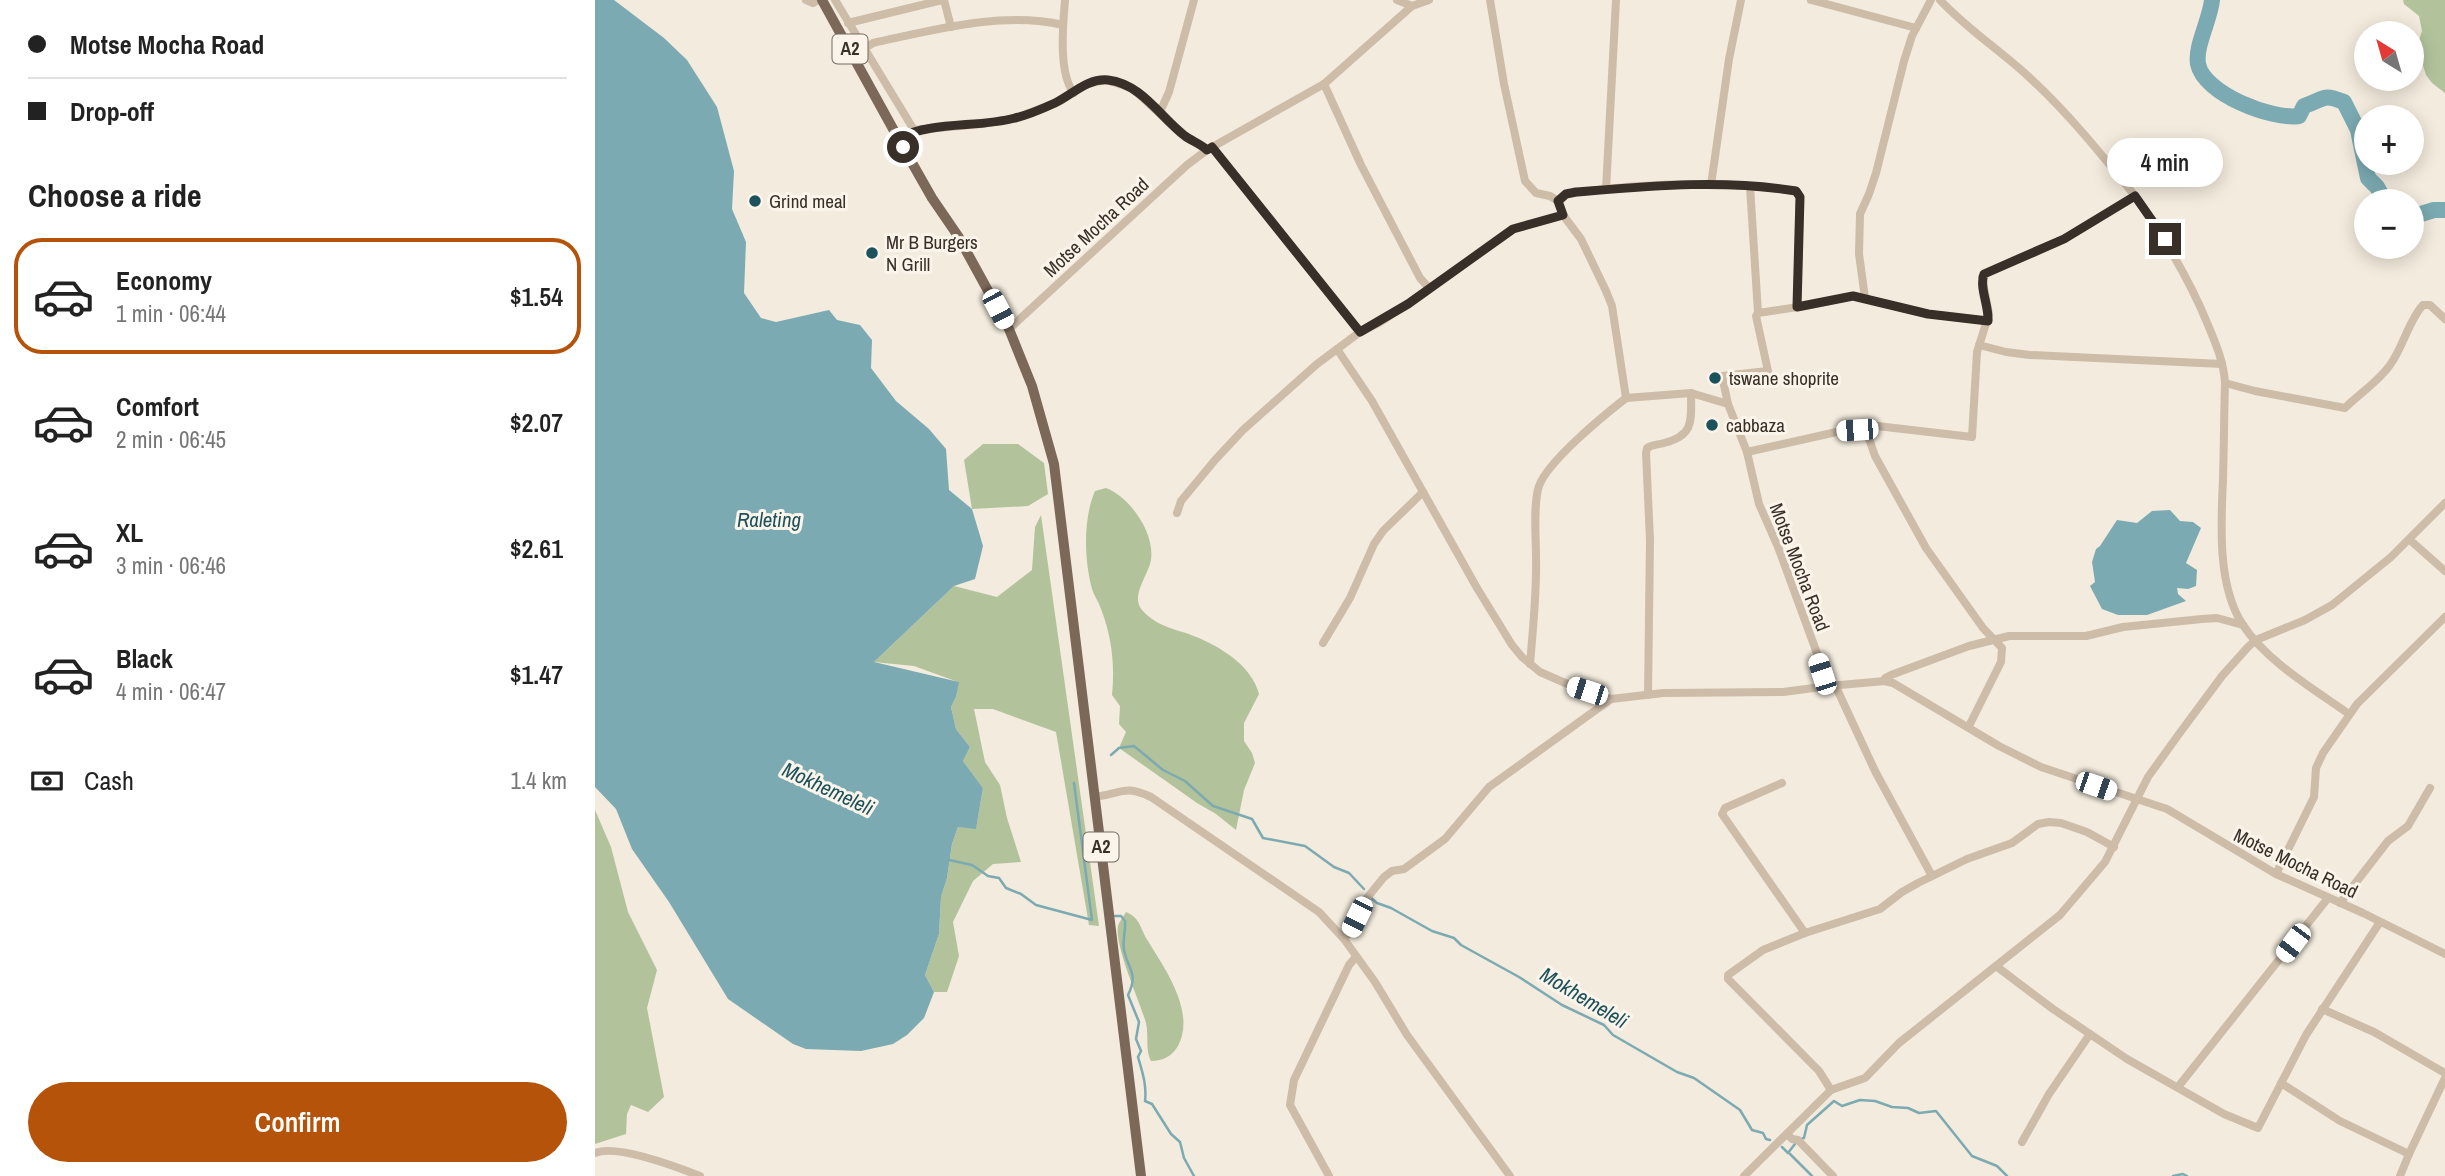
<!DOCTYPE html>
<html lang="en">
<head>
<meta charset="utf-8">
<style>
  :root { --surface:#fff; --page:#f2f2f2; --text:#222; --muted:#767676; --line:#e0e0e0; --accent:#b45309 }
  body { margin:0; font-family:"Archivo Narrow",sans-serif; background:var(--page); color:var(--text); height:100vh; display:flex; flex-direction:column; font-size:26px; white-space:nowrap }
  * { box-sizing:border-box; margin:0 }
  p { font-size:23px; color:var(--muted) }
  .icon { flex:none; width:38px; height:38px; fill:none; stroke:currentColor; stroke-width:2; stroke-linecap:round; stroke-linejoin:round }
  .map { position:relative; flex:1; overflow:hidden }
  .side { display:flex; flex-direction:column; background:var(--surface); width:595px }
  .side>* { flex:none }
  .guide { display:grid; align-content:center; height:154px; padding:0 28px; background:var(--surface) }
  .needle { width:46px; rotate:323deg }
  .controls { position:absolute; left:1759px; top:21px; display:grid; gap:14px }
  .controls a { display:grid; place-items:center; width:70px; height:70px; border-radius:50%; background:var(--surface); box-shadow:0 4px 18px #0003; font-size:35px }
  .end { position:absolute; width:32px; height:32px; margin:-16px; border:9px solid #392f29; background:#fff; box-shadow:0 0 0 4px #fff }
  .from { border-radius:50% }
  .bubble { position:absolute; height:49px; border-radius:24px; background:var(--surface); box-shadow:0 4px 18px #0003; font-size:23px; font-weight:600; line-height:49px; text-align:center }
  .car { position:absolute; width:21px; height:42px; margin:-21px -10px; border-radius:9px; box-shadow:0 0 5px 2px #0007; background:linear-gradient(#fff 24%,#345 0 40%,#fff 0 76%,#345 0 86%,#fff 0) }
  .guide b { display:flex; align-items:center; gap:24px; height:66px; font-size:26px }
  .guide b+b { border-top:2px solid var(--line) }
  .guide i { width:18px; height:18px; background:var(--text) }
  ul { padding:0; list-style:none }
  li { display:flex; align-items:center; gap:21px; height:116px; margin:0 14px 10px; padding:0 14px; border:4px solid transparent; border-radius:28px }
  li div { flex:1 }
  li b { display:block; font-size:26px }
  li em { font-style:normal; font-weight:600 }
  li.selected { border-color:var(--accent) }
  li>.icon { width:63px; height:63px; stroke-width:1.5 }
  h2 { padding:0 28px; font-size:32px; line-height:84px }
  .pay { display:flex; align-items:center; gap:18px; height:77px; padding:0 28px; font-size:26px }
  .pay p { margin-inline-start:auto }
  .button { display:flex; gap:14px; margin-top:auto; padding:14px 28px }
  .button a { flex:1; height:80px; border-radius:42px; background:var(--accent); color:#fff; font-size:28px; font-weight:600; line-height:80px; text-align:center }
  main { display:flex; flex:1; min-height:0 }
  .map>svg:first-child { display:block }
</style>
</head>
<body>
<main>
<section class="side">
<div class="guide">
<b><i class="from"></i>Motse Mocha Road</b>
<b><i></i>Drop-off</b>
</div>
<h2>Choose a ride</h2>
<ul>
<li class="selected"><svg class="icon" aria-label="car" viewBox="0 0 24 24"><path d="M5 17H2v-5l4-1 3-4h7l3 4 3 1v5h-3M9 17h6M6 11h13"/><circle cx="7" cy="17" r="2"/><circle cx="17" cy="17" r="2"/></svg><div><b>Economy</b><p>1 min · 06:44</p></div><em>$1.54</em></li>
<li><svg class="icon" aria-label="car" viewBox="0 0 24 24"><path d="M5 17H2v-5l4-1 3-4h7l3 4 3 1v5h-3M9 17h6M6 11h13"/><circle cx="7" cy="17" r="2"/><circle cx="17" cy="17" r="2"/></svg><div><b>Comfort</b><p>2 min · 06:45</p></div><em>$2.07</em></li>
<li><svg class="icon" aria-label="car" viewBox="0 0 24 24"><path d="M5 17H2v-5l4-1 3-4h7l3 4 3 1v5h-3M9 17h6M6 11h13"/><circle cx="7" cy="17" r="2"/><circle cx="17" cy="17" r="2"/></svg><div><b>XL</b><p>3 min · 06:46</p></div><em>$2.61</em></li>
<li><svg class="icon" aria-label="car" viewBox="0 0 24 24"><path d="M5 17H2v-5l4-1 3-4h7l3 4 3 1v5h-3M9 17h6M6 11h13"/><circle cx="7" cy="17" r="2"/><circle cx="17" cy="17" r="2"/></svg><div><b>Black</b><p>4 min · 06:47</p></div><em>$1.47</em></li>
</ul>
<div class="pay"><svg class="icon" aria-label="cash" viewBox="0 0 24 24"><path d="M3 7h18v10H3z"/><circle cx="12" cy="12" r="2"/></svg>Cash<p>1.4 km</p></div>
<div class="button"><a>Confirm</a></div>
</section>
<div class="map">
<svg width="1850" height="1176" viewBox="0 0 1850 1176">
  <rect width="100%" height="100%" fill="#f3ebdd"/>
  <g fill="#b2c39c">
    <polygon points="1808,0 1850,0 1850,93 1837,83 1831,75 1822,46 1827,31 1824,16 1809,4"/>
    <polygon points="388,444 423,444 449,463 453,494 433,506 377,509 369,460"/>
    <path d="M511 488C535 497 560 533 556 560 553 576 535 596 547 610 563 628 583 629 604 638 629 649 657 667 664 694L649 723V741L657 753 660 763 649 790 641 830 621 814 602 803 524 748 531 732 524 724 525 706 517 695C520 666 517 637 506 609 504 602 499 596 497 589 489 559 488 519 500 491Z"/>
    <polygon points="446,515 504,926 494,925 461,732 398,709 379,709 390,762 405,785 412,818 426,862 398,864 378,881 358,922 364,956 352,992 339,992 330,975 344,934 346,897 352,878 357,844 363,827 381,828 388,788 368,761 375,747 361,729 356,707 361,697 363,682 319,666 279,662 359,586 402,597 437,570 440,527"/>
    <polygon points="0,810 16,847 33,912 62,970 52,1008 69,1097 53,1112 36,1105 32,1114 31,1134 0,1144"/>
    <path d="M531 912C546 918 545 929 553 941 570 969 601 1012 583 1046 577 1056 568 1061 556 1061 550 1050 554 1036 551 1023 545 1002 519 945 523 926 524 922 529 916 531 912Z"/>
  </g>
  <g fill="#7baab2">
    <polygon points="0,0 19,0 69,38 92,60 122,107 139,171 137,209 151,242 149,293 166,318 181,322 234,310 242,320 265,325 277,340 276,368 301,401 334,429 351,449 354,490 377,509 388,546 380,579 359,586 279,662 364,682 361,697 356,707 361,729 375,747 368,761 388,788 381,829 363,827 357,844 352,878 346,897 344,934 330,975 339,992 329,1018 312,1035 298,1044 266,1051 211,1049 198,1044 133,999 74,902 37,849 21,809 0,787"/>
    <polygon points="1575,510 1585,521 1598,522 1606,528 1591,563 1602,570 1601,586 1593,589 1582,588 1583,594 1591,601 1552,615 1523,615 1507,609 1495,586 1500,582 1497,562 1501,549 1505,546 1522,520 1542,523 1557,511"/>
  </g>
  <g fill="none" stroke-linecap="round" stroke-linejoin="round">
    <g stroke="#7baab2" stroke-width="2.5">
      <polyline points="516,755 524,748 539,746 568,770 590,781 618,806 657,819 668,838 710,846 739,867 754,873 769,889"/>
      <polyline points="354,860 377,865 393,876 404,878 411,888 426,894 441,905 497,920 479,783"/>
      <polyline points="775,897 782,903 796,908 837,931 859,938 866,945 924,977 967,1005 1009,1025 1018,1035 1082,1072 1099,1078 1145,1110 1157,1130 1168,1133 1171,1139 1175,1140"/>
      <path d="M520 916H526L530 921C531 931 527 941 529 950 533 970 544 973 533 995L544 1022 541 1039 546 1051 543 1057C547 1071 552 1085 550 1101L557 1104 576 1134 585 1142 589 1158 599 1176"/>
      <polyline points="1187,1147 1193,1153 1203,1140 1209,1138 1212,1125 1239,1101 1247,1106 1265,1100 1280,1101 1297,1107 1313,1108 1324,1113 1341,1111 1377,1156 1402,1166 1412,1176"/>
      <polyline points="1195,1154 1217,1176"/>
      <polyline points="1578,1176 1588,1174 1592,1176"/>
    </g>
    <g stroke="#7baab2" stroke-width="16">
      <path d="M1617 0C1615 20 1600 46 1603 64 1609 94 1677 120 1704 116L1709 106C1730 99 1727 93 1749 102L1763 130 1773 178 1782 187 1790 201"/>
      <polyline points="1816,217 1839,210 1850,210"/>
    </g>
    <g stroke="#ccbca8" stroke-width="8">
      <polyline points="211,0 218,3 223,0"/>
      <polyline points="240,0 319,130"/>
      <polyline points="349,0 356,27"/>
      <path d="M470 0C468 24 463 74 479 93"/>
      <polyline points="802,0 817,6"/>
      <polyline points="895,0 909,84 930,181 941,193 955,196 963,201 968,215 986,239 1011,291 1017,306 1031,398 1096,393 1133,404 1152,452 1164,504 1183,547 1234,686 1290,681 1298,683 1404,746 1446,767 1572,809 1681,874 1768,913 1850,954"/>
      <polyline points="1216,0 1321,28"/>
      <path d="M1345 0C1372 29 1406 51 1435 78 1474 114 1507 155 1540 196"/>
      <polyline points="253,23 347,0"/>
      <path d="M269 49 278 43C339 30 407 11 468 25"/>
      <polyline points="729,84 766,165 825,278 834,288"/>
      <polyline points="565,112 574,92 599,0"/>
      <polyline points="304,138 319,130 387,124 421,118 460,103 491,84 511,80 537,88 588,135 612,150"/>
      <polyline points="617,147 765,332"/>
      <polyline points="1116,185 1134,59 1146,0"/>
      <polyline points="1155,186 1163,313 1210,306 1258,296 1333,314 1393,321"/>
      <polyline points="1011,190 1021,0"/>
      <path d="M963 201 971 194C1045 183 1126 180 1201 191L1205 197 1202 307"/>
      <polyline points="1270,298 1264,254 1265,214 1274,194 1281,173 1309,61 1317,36 1336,0"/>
      <polyline points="414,329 592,165 612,150 729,84 817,6 834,0"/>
      <polyline points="1384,345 1411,352 1435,355 1627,364"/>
      <polyline points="742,349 777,401 882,588 917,645 927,657 945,672 977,686 1016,699 1068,693 1188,692 1234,686"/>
      <path d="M1630 383 1660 391 1750 408C1764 394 1784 381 1795 365 1808 347 1814 320 1828 305H1835L1850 319"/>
      <polyline points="1133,404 1127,376 1173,371 1161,316 1163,313"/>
      <path d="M1271 430 1282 426 1377 437 1382 352 1394 314 1387 277 1394 272 1469 239 1540 196C1569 237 1594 278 1613 325 1621 344 1629 363 1630 383 1629 415 1629 447 1628 479 1626 523 1622 586 1648 625 1671 661 1720 690 1754 714"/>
      <polyline points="1152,452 1246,431 1271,430 1280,456 1331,548 1388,628 1407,648 1406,662 1374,726"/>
      <polyline points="582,513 586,501 620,460 648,430 722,364 765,332 784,323 827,294 918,229 968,215"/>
      <polyline points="1815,540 1850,571"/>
      <polyline points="728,643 755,598 779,544 788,531 828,492"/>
      <path d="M935 664C938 628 942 592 941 556 941 538 938 503 944 486 953 461 1008 416 1031 398"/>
      <polyline points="1290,681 1290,678 1296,675 1374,646 1414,636 1491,636 1528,627 1607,619 1622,618 1648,625"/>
      <polyline points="1241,687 1280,771 1337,876"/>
      <path d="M1053 695 1055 540 1051 453 1052 448C1058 444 1063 445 1069 443 1100 435 1096 420 1096 393"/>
      <polyline points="1187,783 1130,808 1127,814 1210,933"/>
      <path d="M500 797C527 794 528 784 556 797L724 912 749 939 780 982 812 1035 915 1176"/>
      <polyline points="1681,874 1719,797 1721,768 1728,753 1762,704 1850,617"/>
      <polyline points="1745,903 1793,841 1813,826 1835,788"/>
      <polyline points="749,939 755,932 767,904 789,877 797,871 809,869 850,839 894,787 1016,699"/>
      <polyline points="1401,966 1458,1009 1532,1059 1629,1114 1663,1128 1711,1035 1785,922"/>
      <polyline points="1727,1009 1779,1032 1850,1073"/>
      <polyline points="1686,1083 1745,1121 1814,1154 1850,1078"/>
      <polyline points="1583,1087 1733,898"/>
      <polyline points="1236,1090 1224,1071 1133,979 1133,975 1168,950 1210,933 1285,909 1307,892 1323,883 1372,859 1417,843 1443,824 1454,822 1466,823 1492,832 1519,847"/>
      <polyline points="1192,1134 1197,1139 1203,1140 1238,1176"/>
      <polyline points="1427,1142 1454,1094 1495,1034"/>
      <path d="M0 1153C22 1144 82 1167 105 1176"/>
      <polyline points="734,1176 695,1105 699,1080 754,965 761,957"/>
      <polyline points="1149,1176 1236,1090 1270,1078 1304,1043 1465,915 1510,862 1553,777 1584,734 1627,676 1653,647 1661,640 1710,620 1737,605 1796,557 1850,503"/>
      <polyline points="1805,1176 1814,1154"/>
    </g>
    <polyline stroke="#7b6859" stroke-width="10" points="227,0 308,147 337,198 363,236 414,329 437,386 459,464 546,1176"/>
  </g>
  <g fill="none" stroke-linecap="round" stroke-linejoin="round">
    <path stroke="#392f29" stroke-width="9" d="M308 147 304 138C337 121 383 128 420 118 433 115 447 109 460 103 477 95 492 78 513 80 547 84 565 117 590 136 597 141 606 144 612 150L617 147 765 332 813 304 918 229 968 215 963 201 971 194 981 192C1054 186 1128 179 1201 191L1205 197 1202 307 1258 296 1333 314 1393 321C1394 305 1384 288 1389 274L1469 239 1540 196 1570 239"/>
  </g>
  <g fill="#1c525c" stroke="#fbf4ea" stroke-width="2.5">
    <circle cx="160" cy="201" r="7"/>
    <circle cx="277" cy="253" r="7"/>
    <circle cx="1120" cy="378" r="7"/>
    <circle cx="1117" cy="425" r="7"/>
  </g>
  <g text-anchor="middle" stroke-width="6" stroke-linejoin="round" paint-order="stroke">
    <g fill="#fbf4ea" stroke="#736a63" stroke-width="2">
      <rect x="237.5" y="34.5" width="35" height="29" rx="5"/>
      <rect x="488.5" y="832.5" width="35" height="29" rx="5"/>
    </g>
    <g font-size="18" font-weight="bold" fill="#392f29">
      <text x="255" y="55">A2</text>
      <text x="506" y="853">A2</text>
    </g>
    <g font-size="19" fill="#392f29" stroke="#fbf4ea" text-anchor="start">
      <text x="174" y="208">Grind meal</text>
      <text x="291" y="249">Mr B Burgers<tspan x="291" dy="22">N Grill</tspan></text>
      <text x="1134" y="385">tswane shoprite</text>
      <text x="1131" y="432">cabbaza</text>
    </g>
    <g font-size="19" fill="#392f29" stroke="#fbf4ea">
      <text transform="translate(501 227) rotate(-43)" y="7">Motse Mocha Road</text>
      <text transform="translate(1205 567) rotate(69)" y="7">Motse Mocha Road</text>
      <text transform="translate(1701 863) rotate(26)" y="7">Motse Mocha Road</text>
    </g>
    <g font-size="21" font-style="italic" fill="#1c525c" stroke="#fbf4ea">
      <text x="174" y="527">Raleting</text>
      <text transform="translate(233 789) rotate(25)" y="7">Mokhemeleli</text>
      <text transform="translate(989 998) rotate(31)" y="7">Mokhemeleli</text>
    </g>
  </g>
</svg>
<div class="controls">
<a><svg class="needle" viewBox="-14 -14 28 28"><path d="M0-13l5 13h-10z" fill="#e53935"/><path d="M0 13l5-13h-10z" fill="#767676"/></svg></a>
<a>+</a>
<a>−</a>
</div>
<i class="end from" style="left:308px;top:147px"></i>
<i class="end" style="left:1570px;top:239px"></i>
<div class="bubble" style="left:1512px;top:138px;width:116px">4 min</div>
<i class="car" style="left:403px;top:309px;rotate:152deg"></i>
<i class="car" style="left:1262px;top:430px;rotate:266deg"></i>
<i class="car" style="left:1227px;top:674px;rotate:342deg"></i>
<i class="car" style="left:992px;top:691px;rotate:288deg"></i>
<i class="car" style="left:1501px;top:786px;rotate:109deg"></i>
<i class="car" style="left:762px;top:917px;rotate:206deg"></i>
<i class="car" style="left:1698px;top:943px;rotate:217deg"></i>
</div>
</main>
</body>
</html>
